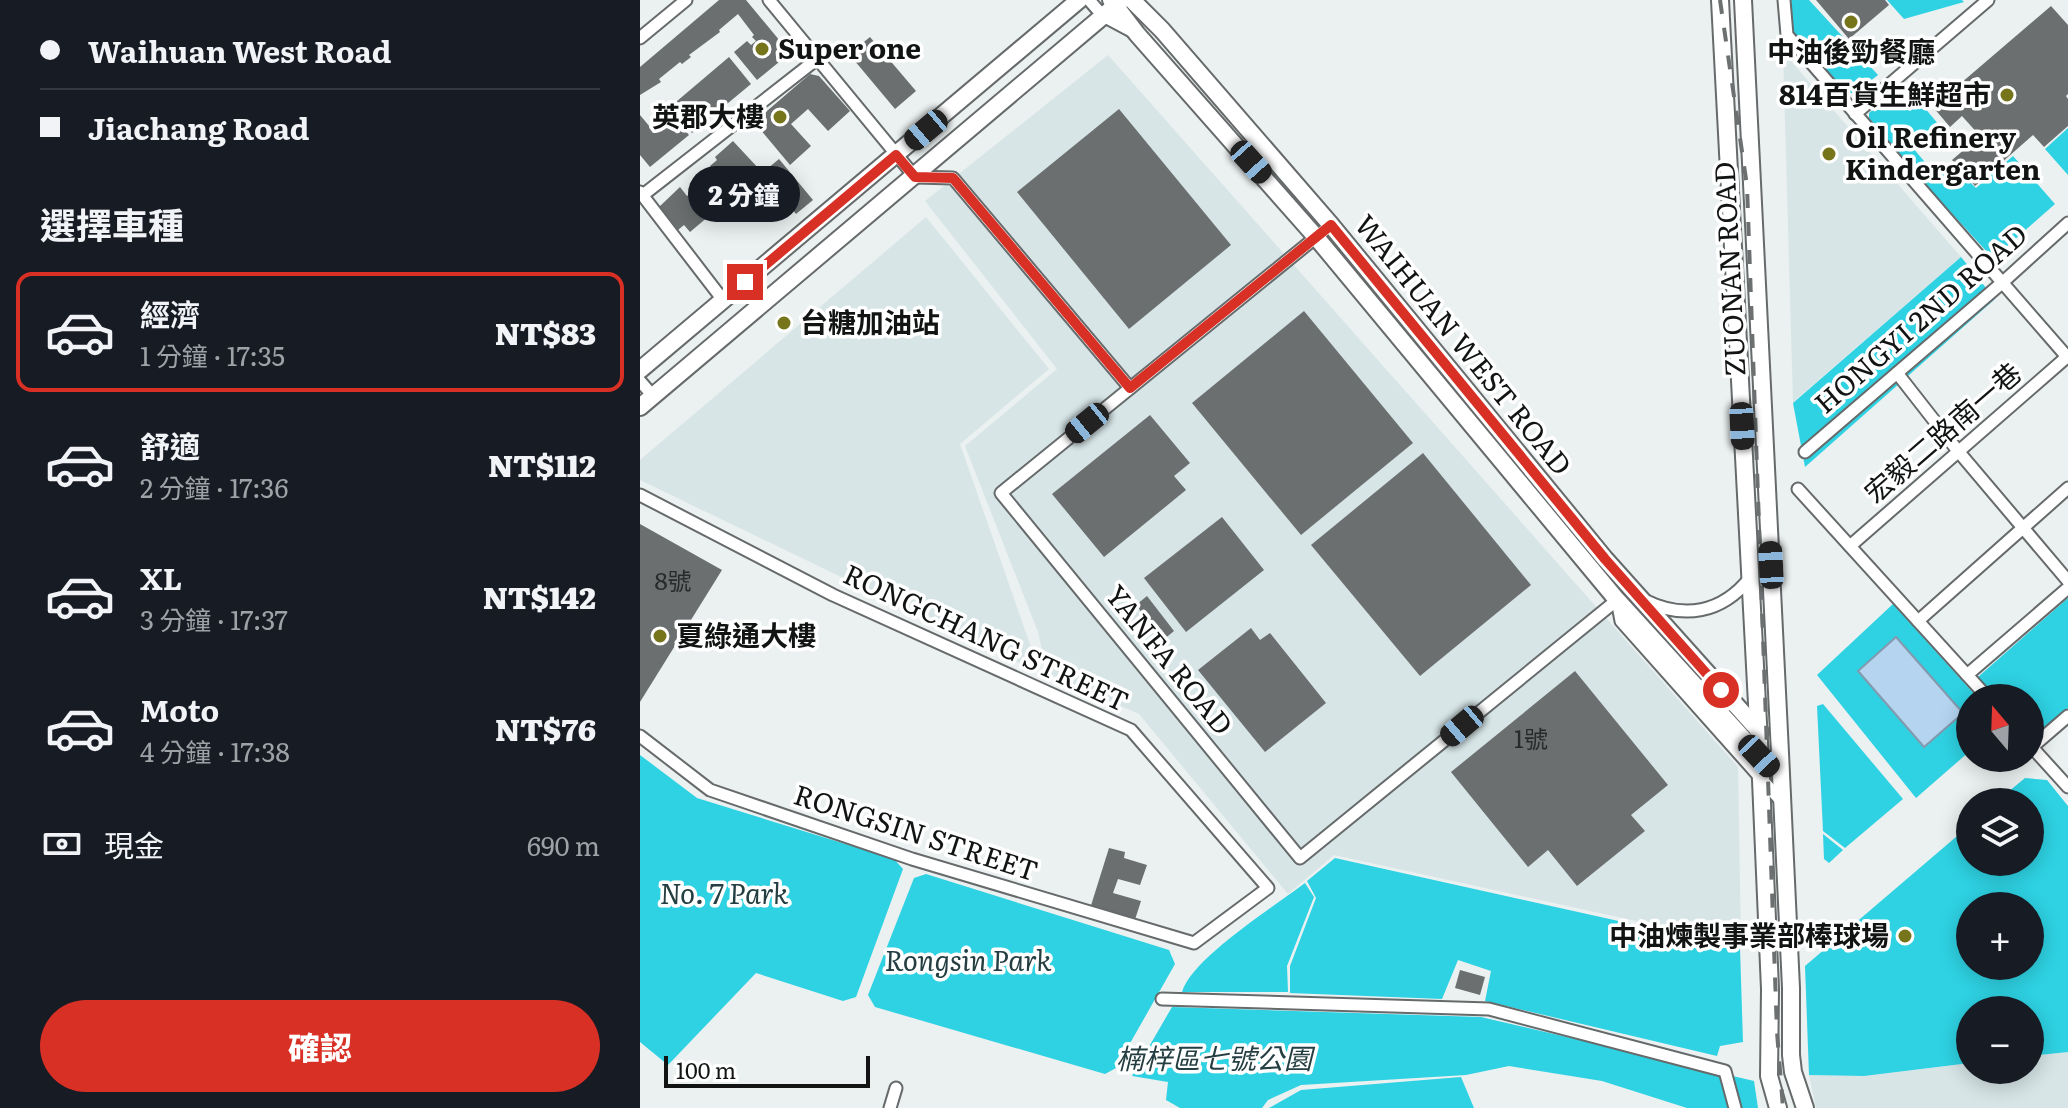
<!DOCTYPE html>
<html lang="zh-TW">
<head>
<meta charset="utf-8">
<style>
  :root { --surface:#171b24; --page:#242831; --text:#f1f3f6; --muted:#9ea1a6; --line:#363941; --accent:#d93025 }
  body { margin:0; font-family:Literata,"Noto Sans TC",serif; background:var(--page); color:var(--text); height:100vh; display:flex; flex-direction:column; font-size:30px; white-space:nowrap }
  * { box-sizing:border-box; margin:0 }
  p { font-size:26px; color:var(--muted) }
  .icon { flex:none; width:44px; height:44px; fill:none; stroke:currentColor; stroke-width:2; stroke-linecap:round; stroke-linejoin:round }
  .map { position:relative; flex:1; overflow:hidden }
  .drawer { display:flex; flex-direction:column; background:var(--surface); width:640px }
  .drawer>* { flex:none }
  .banner { display:grid; align-content:center; height:176px; padding:0 40px; background:var(--surface) }
  .needle { width:52px; rotate:341deg }
  .tools { position:absolute; left:1316px; top:684px; display:grid; gap:16px }
  .tools a { display:grid; place-items:center; width:88px; height:88px; border-radius:50%; background:var(--surface); box-shadow:0 4px 20px #0003; font-size:40px }
  .scale { position:absolute; left:24px; bottom:20px; width:206px; box-sizing:border-box; padding-left:8px; border:4px solid #121414; border-top:0; font-size:22px; line-height:28px; white-space:nowrap; color:#121414; -webkit-text-stroke:6px #fff; paint-order:stroke }
  .end { position:absolute; width:36px; height:36px; margin:-18px; border:10px solid #d93025; background:#fff; box-shadow:0 0 0 4px #fff }
  .from { border-radius:50% }
  .bubble { position:absolute; height:56px; border-radius:28px; background:var(--surface); box-shadow:0 4px 20px #0003; font-size:26px; font-weight:800; line-height:56px; text-align:center }
  .car { position:absolute; width:24px; height:48px; margin:-24px -12px; border-radius:10px; box-shadow:0 0 6px 2px #0007; background:linear-gradient(#222 24%,#8ab4d8 0 40%,#222 0 76%,#8ab4d8 0 86%,#222 0) }
  .banner b { display:flex; align-items:center; gap:28px; height:76px; font-size:30px }
  .banner b+b { border-top:2px solid var(--line) }
  .banner i { width:20px; height:20px; background:var(--text) }
  ul { padding:0; list-style:none }
  li { display:flex; align-items:center; gap:24px; height:120px; margin:0 16px 12px; padding:0 24px; border:4px solid transparent; border-radius:16px }
  li div { flex:1 }
  li b { display:block; font-size:30px }
  li em { font-style:normal; font-weight:800 }
  li.current { border-color:var(--accent) }
  li>.icon { width:72px; height:72px; stroke-width:1.5 }
  h2 { padding:0 40px; font-size:36px; line-height:96px }
  .pay { display:flex; align-items:center; gap:20px; height:88px; padding:0 40px; font-size:30px }
  .pay p { margin-inline-start:auto }
  .button { display:flex; gap:16px; margin-top:auto; padding:16px 40px }
  .button a { flex:1; height:92px; border-radius:48px; background:var(--accent); color:#fff; font-size:32px; font-weight:800; line-height:92px; text-align:center }
  main { display:flex; flex:1; min-height:0 }
  .map>svg:first-child { display:block }
</style>
</head>
<body>
<main>
<section class="drawer">
<div class="banner">
<b><i class="from"></i>Waihuan West Road</b>
<b><i></i>Jiachang Road</b>
</div>
<h2>選擇車種</h2>
<ul>
<li class="current"><svg class="icon" aria-label="car" viewBox="0 0 24 24"><path d="M5 17H2v-5l4-1 3-4h7l3 4 3 1v5h-3M9 17h6M6 11h13"/><circle cx="7" cy="17" r="2"/><circle cx="17" cy="17" r="2"/></svg><div><b>經濟</b><p>1 分鐘 · 17:35</p></div><em>NT$83</em></li>
<li><svg class="icon" aria-label="car" viewBox="0 0 24 24"><path d="M5 17H2v-5l4-1 3-4h7l3 4 3 1v5h-3M9 17h6M6 11h13"/><circle cx="7" cy="17" r="2"/><circle cx="17" cy="17" r="2"/></svg><div><b>舒適</b><p>2 分鐘 · 17:36</p></div><em>NT$112</em></li>
<li><svg class="icon" aria-label="car" viewBox="0 0 24 24"><path d="M5 17H2v-5l4-1 3-4h7l3 4 3 1v5h-3M9 17h6M6 11h13"/><circle cx="7" cy="17" r="2"/><circle cx="17" cy="17" r="2"/></svg><div><b>XL</b><p>3 分鐘 · 17:37</p></div><em>NT$142</em></li>
<li><svg class="icon" aria-label="car" viewBox="0 0 24 24"><path d="M5 17H2v-5l4-1 3-4h7l3 4 3 1v5h-3M9 17h6M6 11h13"/><circle cx="7" cy="17" r="2"/><circle cx="17" cy="17" r="2"/></svg><div><b>Moto</b><p>4 分鐘 · 17:38</p></div><em>NT$76</em></li>
</ul>
<div class="pay"><svg class="icon" aria-label="cash" viewBox="0 0 24 24"><path d="M3 7h18v10H3z"/><circle cx="12" cy="12" r="2"/></svg>現金<p>690 m</p></div>
<div class="button"><a>確認</a></div>
</section>
<div class="map">
<svg width="1428" height="1108" viewBox="0 0 1428 1108">
  <rect width="100%" height="100%" fill="#ebf0f0"/>
  <g fill="#d7e5e7">
    <polygon points="1143,52 1321,257 1153,402"/>
    <polygon points="468,55 1098,767 1101,944 694,855 648,894 499,714 407,673 398,632 325,446 417,369 285,201"/>
    <polygon points="286,217 409,369 320,444 400,673 0,480 0,460"/>
    <polygon points="1428,1052 1428,1108 1176,1108 1169,1075 1224,1076 1330,1063 1330,1070 1390,1070 1390,1056"/>
  </g>
  <g fill="#2ed2e3" fill-rule="evenodd">
    <polygon points="1151,0 1169,0 1238,75 1214,94 1203,90 1153,33"/>
    <polygon points="1247,0 1322,0 1324,2 1264,19"/>
    <polygon points="1264,83 1299,125 1272,147 1296,175 1307,167 1314,176 1319,172 1336,188 1373,156 1415,204 1358,254 1348,253 1229,123 1229,113"/>
    <polygon points="1428,128 1428,175 1405,149"/>
    <polygon points="1321,257 1355,299 1165,467 1153,403"/>
    <polygon points="1428,598 1428,708 1392,739 1390,736 1390,698 1356,698 1338,677"/>
    <polygon points="1253,604 1338,698 1330,698 1330,751 1276,798 1177,675"/>
    <polygon points="1183,704 1263,799 1205,848 1183,831 1177,706"/>
    <polygon points="0,755 57,798 254,859 263,869 216,997 203,1001 116,973 28,1065 0,1042"/>
    <path d="M1385 778 1407 780 1428 806V1052L1390 1056V1010H1330V1063L1224 1076 1169 1075 1165 966 1330 825V862H1390V802H1356ZM1330 906H1390V966H1330Z"/>
    <polygon points="1183,834 1203,850 1189,863 1184,859"/>
    <polygon points="695,858 1100,948 1103,1042 1080,1046 1077,1056 845,1001 851,971 818,960 802,999 650,993 650,966 676,898 667,881"/>
    <polygon points="286,874 529,950 535,964 476,1068 465,1074 235,1007 228,995 274,878"/>
    <path d="M665 883 674 897 647 966 648 992H542C552 958 635 906 665 883Z"/>
    <polygon points="532,1007 841,1017 1114,1081 1118,1108 1047,1108 962,1081 869,1066 826,1075 661,1085 628,1100 622,1108 540,1108 526,1100 528,1082 492,1076"/>
    <polygon points="821,1077 834,1108 629,1108 661,1090"/>
  </g>
  <polygon fill="#b4d4f0" stroke="#839aae" stroke-width="2" points="1256,637 1323,713 1284,747 1218,671"/>
  <g fill="#6b6f6f">
    <polygon points="79,0 106,0 150,53 117,80 94,52 107,41 111,45 116,41 112,37 114,35 98,14 79,30 80,32 49,55 51,57 42,64 40,62 19,79 21,82 0,95 0,67"/>
    <polygon points="1176,0 1245,0 1249,5 1209,39"/>
    <polygon points="1411,6 1428,25 1428,94 1426,96 1428,99 1428,126 1404,147 1393,135 1335,186 1312,160 1340,136 1322,116 1310,127 1293,107"/>
    <polygon points="230,37 276,91 255,109 209,54"/>
    <polygon points="89,57 111,84 52,133 30,107"/>
    <polygon points="170,74 179,76 210,111 188,131 168,109 151,124 171,146 150,165 114,122"/>
    <polygon points="479,109 591,245 489,329 377,192"/>
    <polygon points="0,115 15,133 34,117 49,135 10,167 0,155"/>
    <polygon points="93,141 120,170 124,167 127,169 139,159 173,200 156,214 152,209 137,221 107,184 50,232 44,225 38,230 19,207 40,187 47,196 76,173 70,166 77,160 75,157"/>
    <polygon points="664,311 773,443 661,535 552,403"/>
    <polygon points="510,415 550,463 534,476 546,490 464,557 412,494"/>
    <polygon points="783,453 891,585 780,676 671,545"/>
    <polygon points="582,517 624,570 546,632 504,578"/>
    <polygon points="0,524 82,570 0,702"/>
    <polygon points="507,596 534,631 523,640 496,605"/>
    <polygon points="611,628 620,640 630,633 686,703 625,752 558,670"/>
    <polygon points="935,671 1028,785 991,815 1005,831 937,886 908,850 888,867 811,772"/>
    <polygon points="469,848 485,852 484,858 507,865 500,885 478,879 473,893 501,901 492,929 448,915"/>
    <polygon points="820,970 845,977 840,995 815,988"/>
  </g>
  <g fill="none" stroke-linecap="round" stroke-linejoin="round">
    <defs>
      <g id="street">
        <polyline points="129,0 275,177 313,178 490,388"/>
        <polyline points="449,0 463,16 493,32"/>
        <polyline points="1144,0 1147,35 1428,358"/>
        <polyline points="0,38 46,0"/>
        <polyline points="1215,114 1348,0"/>
        <polyline points="0,192 83,300"/>
        <polyline points="3,195 177,59"/>
        <polyline points="691,225 361,493 660,858 977,600 981,621 1142,802"/>
        <polyline points="1257,373 1318,451 1428,581"/>
        <polyline points="0,381 13,396"/>
        <polyline points="1165,452 1363,282 1428,223"/>
        <polyline points="1158,489 1348,698"/>
        <polyline points="0,495 193,595 491,730 628,888 554,943 272,859 70,790 0,736"/>
        <polyline points="1210,546 1428,356"/>
        <path d="M1004 600C1044 620 1082 613 1110 578"/>
        <polyline points="1278,621 1428,488"/>
        <polyline points="1327,675 1428,588"/>
        <polyline points="1390,745 1428,787"/>
        <polyline points="1392,747 1428,716"/>
        <polyline points="522,999 849,1009 1085,1071 1095,1108"/>
        <polyline points="250,1108 256,1088"/>
      </g>
      <g id="secondary">
        <polyline points="471,0 497,34 676,237 977,600 1121,758"/>
        <polyline points="492,0 522,30 691,225 965,559 1120,732"/>
        <polyline points="1080,0 1121,780 1130,989 1129,1076 1138,1108"/>
        <polyline points="1103,0 1140,753 1151,988 1151,1055 1153,1072 1165,1108"/>
        <polyline points="0,370 439,0"/>
        <polyline points="0,407 482,0"/>
      </g>
    </defs>
    <use href="#street" stroke="#666a6b" stroke-width="15"/>
    <use href="#secondary" stroke="#666a6b" stroke-width="20"/>
    <use href="#street" stroke="#fff" stroke-width="11"/>
    <use href="#secondary" stroke="#fff" stroke-width="16"/>
    <polyline stroke="#6c7070" stroke-width="4" stroke-dasharray="14 14" stroke-linecap="butt" points="1080,0 1107,186 1137,1032 1143,1108"/>
  </g>
  <g fill="none" stroke-linecap="round" stroke-linejoin="round">
    <polyline stroke="#d93025" stroke-width="10" points="105,282 256,155 275,177 313,178 490,388 691,225 965,559 1081,690"/>
  </g>
  <g fill="#76751b" stroke="#fff" stroke-width="3">
    <circle cx="1211" cy="22" r="8"/>
    <circle cx="122" cy="49" r="8"/>
    <circle cx="1367" cy="95" r="8"/>
    <circle cx="140" cy="117" r="8"/>
    <circle cx="1189" cy="154" r="8"/>
    <circle cx="144" cy="323" r="8"/>
    <circle cx="20" cy="636" r="8"/>
    <circle cx="1265" cy="936" r="8"/>
  </g>
  <g text-anchor="middle" stroke-width="7" stroke-linejoin="round" paint-order="stroke">
    <g font-size="24" fill="#282b2b">
      <text x="33" y="590">8號</text>
      <text x="891" y="748">1號</text>
    </g>
    <g font-size="28" font-weight="bold" fill="#121414" stroke="#fff" text-anchor="start">
      <text x="138" y="59">Super one</text>
      <text x="1211" y="62" text-anchor="middle">中油後勁餐廳</text>
      <text x="1351" y="105" text-anchor="end">814百貨生鮮超市</text>
      <text x="124" y="127" text-anchor="end">英郡大樓</text>
      <text x="1205" y="148">Oil Refinery<tspan x="1205" dy="32">Kindergarten</tspan></text>
      <text x="160" y="333">台糖加油站</text>
      <text x="36" y="646">夏綠通大樓</text>
      <text x="1249" y="946" text-anchor="end">中油煉製事業部棒球場</text>
    </g>
    <g font-size="28" fill="#121414" stroke="#fff">
      <text transform="translate(1090 269) rotate(-93)" y="10">ZUONAN ROAD</text>
      <text transform="translate(1281 319) rotate(-41)" y="10">HONGYI 2ND ROAD</text>
      <text transform="translate(823 345) rotate(51)" y="10">WAIHUAN WEST ROAD</text>
      <text transform="translate(1303 433) rotate(-41)" y="10">宏毅二路南一巷</text>
      <text transform="translate(346 638) rotate(25)" y="10">RONGCHANG STREET</text>
      <text transform="translate(529 660) rotate(51)" y="10">YANFA ROAD</text>
      <text transform="translate(276 833) rotate(18)" y="10">RONGSIN STREET</text>
    </g>
    <g font-size="28" font-style="italic" fill="#243e41" stroke="#fff">
      <text x="84" y="904">No. 7 Park</text>
      <text x="328" y="971">Rongsin Park</text>
      <text x="574" y="1069">楠梓區七號公園</text>
    </g>
  </g>
</svg>
<div class="tools">
<a><svg class="needle" viewBox="-14 -14 28 28"><path d="M0-13l5 13h-10z" fill="#e53935"/><path d="M0 13l5-13h-10z" fill="#9ea1a6"/></svg></a>
<a><svg class="icon" aria-label="layers" viewBox="0 0 24 24"><path d="M12 4l9 5-9 5-9-5zM3 14l9 5 9-5"/></svg></a>
<a>+</a>
<a>−</a>
</div>
<div class="scale">100 m</div>
<i class="end from" style="left:1081px;top:690px"></i>
<i class="end" style="left:105px;top:282px"></i>
<div class="bubble" style="left:48px;top:166px;width:112px">2 分鐘</div>
<i class="car" style="left:286px;top:130px;rotate:230deg"></i>
<i class="car" style="left:611px;top:162px;rotate:138deg"></i>
<i class="car" style="left:447px;top:423px;rotate:231deg"></i>
<i class="car" style="left:1102px;top:426px;rotate:177deg"></i>
<i class="car" style="left:1131px;top:565px;rotate:357deg"></i>
<i class="car" style="left:822px;top:726px;rotate:230deg"></i>
<i class="car" style="left:1119px;top:756px;rotate:137deg"></i>
</div>
</main>
</body>
</html>
